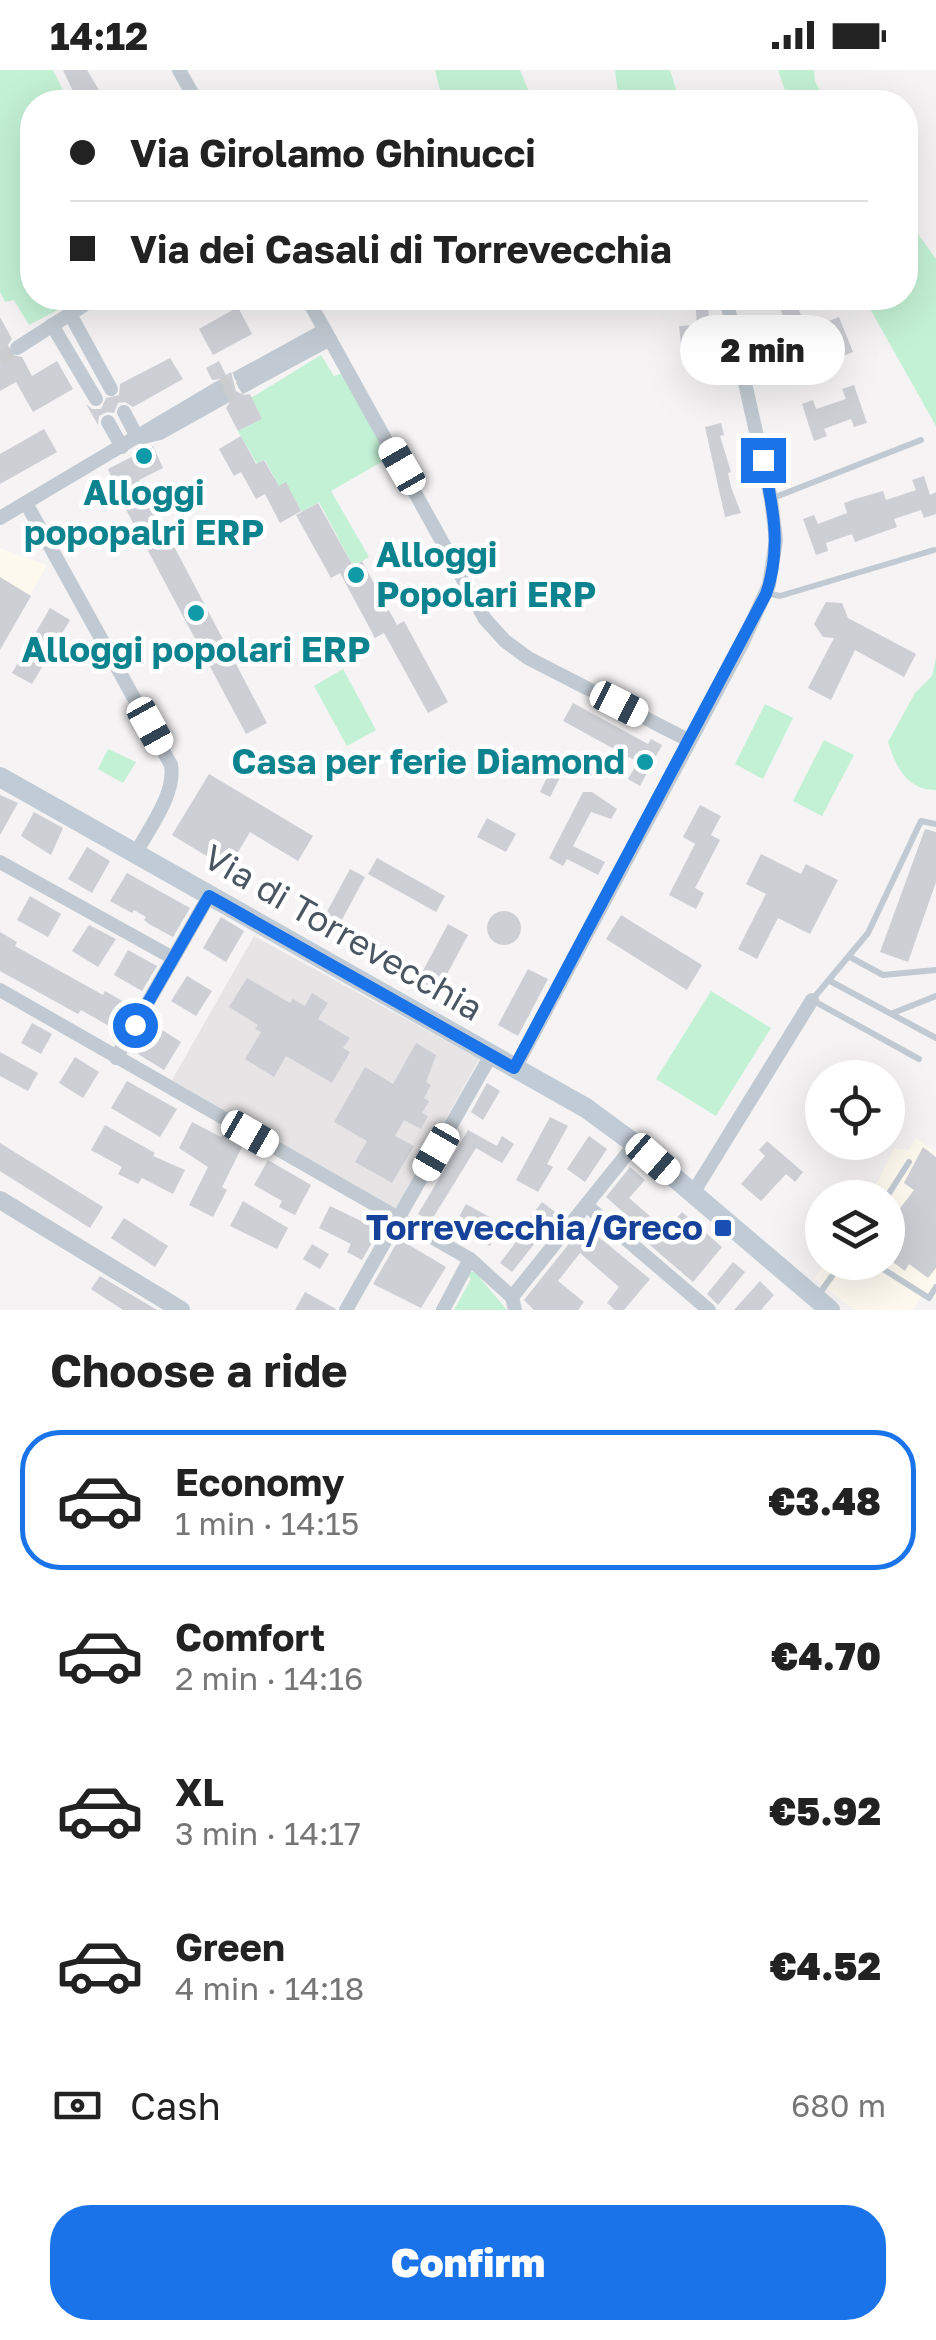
<!DOCTYPE html>
<html lang="en">
<head>
<meta charset="utf-8">
<style>
  :root { --surface:#fff; --page:#f2f2f2; --text:#222; --muted:#767676; --line:#e0e0e0; --accent:#1a73e8 }
  body { margin:0; font-family:"Golos Text",sans-serif; background:var(--page); color:var(--text); height:100vh; display:flex; flex-direction:column; font-size:38px; white-space:nowrap }
  * { box-sizing:border-box; margin:0 }
  p { font-size:32px; color:var(--muted) }
  .icon { flex:none; width:55px; height:55px; fill:none; stroke:currentColor; stroke-width:2; stroke-linecap:round; stroke-linejoin:round }
  .map { position:relative; height:1240px; overflow:hidden }
  .sheet { display:flex; flex-direction:column; background:var(--surface); flex:1 }
  .sheet>* { flex:none }
  .top-card { position:absolute; left:20px; top:20px; width:898px; height:220px; border-radius:40px; box-shadow:0 10px 40px #0002; display:grid; align-content:center; height:220px; padding:0 50px; background:var(--surface) }
  .buttons { position:absolute; left:805px; top:990px; display:grid; gap:20px }
  .buttons a { display:grid; place-items:center; width:100px; height:100px; border-radius:50%; background:var(--surface); box-shadow:0 10px 40px #0002; font-size:50px }
  .end { position:absolute; width:45px; height:45px; margin:-22px; border:12px solid #1a73e8; background:#fff; box-shadow:0 0 0 5px #fff }
  .from { border-radius:50% }
  .bubble { position:absolute; height:70px; border-radius:35px; background:var(--surface); box-shadow:0 10px 40px #0002; font-size:32px; font-weight:800; line-height:70px; text-align:center }
  .car { position:absolute; width:30px; height:60px; margin:-30px -15px; border-radius:12px; box-shadow:0 0 8px 2px #0007; background:linear-gradient(#fff 24%,#345 0 40%,#fff 0 76%,#345 0 86%,#fff 0) }
  .top-card b { display:flex; align-items:center; gap:35px; height:95px; font-size:38px }
  .top-card b+b { border-top:2px solid var(--line) }
  .top-card i { width:25px; height:25px; background:var(--text) }
  ul { padding:0; list-style:none }
  li { display:flex; align-items:center; gap:30px; height:140px; margin:0 20px 15px; padding:0 30px; border:5px solid transparent; border-radius:40px }
  li div { flex:1 }
  li b { display:block; font-size:38px }
  li em { font-style:normal; font-weight:800 }
  li.on { border-color:var(--accent) }
  li>.icon { width:90px; height:90px; stroke-width:1.5 }
  h2 { padding:0 50px; font-size:45px; line-height:120px }
  .pay { display:flex; align-items:center; gap:25px; height:110px; padding:0 50px; font-size:38px }
  .pay p { margin-inline-start:auto }
  .cta { display:flex; gap:20px; margin-top:auto; padding:20px 50px }
  .cta a { flex:1; height:115px; border-radius:40px; background:var(--accent); color:#fff; font-size:40px; font-weight:800; line-height:115px; text-align:center }
  .status { display:flex; justify-content:space-between; align-items:center; height:70px; padding:0 50px; background:var(--surface); direction:ltr }
  .status svg { height:28px; fill:currentColor }
  .map>svg:first-child { display:block }
</style>
</head>
<body>
<div class="status"><b>14:12</b><svg viewBox="0 0 49 12"><path d="M0 12V9h3v3zM5 12V6h3v6zM10 12V3h3v9zM15 12V0h3v12zM26 1h20v11H26zM47 4h2v5h-2z"/></svg></div>
<div class="map">
<svg width="936" height="1240" viewBox="0 0 936 1240">
  <rect width="100%" height="100%" fill="#f5f3f3"/>
  <g fill="#fdf9ef">
    <polygon points="0,478 47,495 0,580"/>
    <polygon points="916,1068 936,1082 936,1229 923,1224 913,1240 853,1240 814,1208 825,1193 888,1192 888,1128 870,1127 894,1078 908,1080"/>
  </g>
  <polygon fill="#e6e4e5" points="254,866 479,989 396,1139 172,1010"/>
  <g fill="#c3f1d5">
    <polygon points="0,0 53,0 69,32 32,32 32,228 81,228 29,255 14,230 5,232 0,222"/>
    <polygon points="435,0 520,0 533,32 443,32"/>
    <polygon points="615,0 670,0 677,23 676,32 619,32"/>
    <polygon points="778,0 814,0 815,11 826,32 789,32"/>
    <polygon points="905,146 936,189 936,356 864,228 905,228"/>
    <polygon points="321,285 334,306 343,303 390,387 331,421 369,487 353,496 319,432 302,442 286,413 279,416 265,390 257,394 238,361 262,349 251,328"/>
    <path d="M936 588V720C907 720 896 697 888 672L915 623 932 606Z"/>
    <polygon points="343,599 376,660 347,676 314,616"/>
    <polygon points="765,634 793,648 763,709 735,694"/>
    <polygon points="824,670 854,685 822,746 793,731"/>
    <polygon points="108,679 136,692 123,713 98,699"/>
    <polygon points="711,921 771,958 716,1046 656,1009"/>
    <polygon points="467,1201 475,1202 507,1240 454,1240 471,1209 465,1203"/>
  </g>
  <g fill="#cdcfd5">
    <polygon points="63,0 87,0 106,32 78,32"/>
    <polygon points="695,228 703,228 704,235 708,234 710,264 690,266 691,274 681,275 679,256 697,255"/>
    <polygon points="795,230 802,248 786,254 779,236"/>
    <polygon points="238,237 252,264 213,285 199,259"/>
    <polygon points="0,247 12,269 6,278 9,284 22,287 32,306 57,291 73,319 33,342 16,312 0,321"/>
    <polygon points="839,247 853,282 835,289 821,254"/>
    <polygon points="170,288 183,309 133,337 125,332 118,333 114,343 107,342 99,346 98,355 86,334 92,339 101,339 106,328 119,325 120,314"/>
    <polygon points="219,291 226,305 231,302 236,321 244,325 250,324 262,349 238,361 226,338 231,330 227,314 221,309 212,310 206,298"/>
    <polygon points="854,315 867,353 854,357 851,349 824,359 827,366 814,371 802,334 813,330 816,339 846,329 842,319"/>
    <polygon points="721,353 724,365 720,366 731,402 728,403 731,417 741,443 725,447 705,357"/>
    <polygon points="44,359 57,382 0,414 0,384"/>
    <polygon points="241,366 256,394 264,390 279,416 286,412 301,441 280,453 265,424 256,429 241,402 234,406 219,379"/>
    <polygon points="153,376 163,398 139,410 267,653 246,664 123,434 108,399"/>
    <polygon points="924,406 930,425 936,422 936,444 924,448 921,440 894,449 897,457 855,472 852,464 826,473 828,481 816,485 803,449 814,445 818,454 847,443 844,433 855,429 883,421 886,430 916,420 912,410"/>
    <polygon points="318,433 353,496 362,491 397,555 404,551 448,632 428,643 384,563 375,568 340,503 331,508 296,445"/>
    <polygon points="0,507 31,526 0,580"/>
    <polygon points="826,532 842,533 848,548 916,584 904,607 855,580 831,630 808,618 834,568 823,567 814,554"/>
    <polygon points="50,538 70,550 32,614 12,603"/>
    <polygon points="573,633 648,674 651,669 662,675 640,716 628,709 638,692 563,651"/>
    <polygon points="552,697 563,702 550,727 540,722"/>
    <polygon points="209,704 313,766 298,791 250,762 228,799 172,765"/>
    <polygon points="583,722 592,722 617,739 611,749 591,742 573,776 605,792 598,805 567,789 563,796 549,788"/>
    <polygon points="0,725 18,733 0,765"/>
    <polygon points="700,735 721,746 711,765 720,770 695,818 704,823 696,839 669,825 695,774 683,767"/>
    <polygon points="34,742 63,758 51,785 21,766"/>
    <polygon points="487,748 516,764 506,782 477,767"/>
    <polygon points="925,759 936,762 936,812 908,892 880,882"/>
    <polygon points="87,777 110,791 92,823 68,809"/>
    <polygon points="761,784 801,804 806,794 838,810 810,864 778,848 757,889 738,879 766,824 746,814"/>
    <polygon points="377,788 445,826 436,842 368,804"/>
    <polygon points="350,799 365,807 331,870 316,862"/>
    <polygon points="127,803 190,838 173,867 149,854 144,850 146,847 134,840 132,843 110,831"/>
    <polygon points="30,826 61,844 48,867 17,850"/>
    <circle cx="504" cy="858" r="17"/>
    <polygon points="621,845 702,895 687,920 606,869"/>
    <polygon points="221,847 244,861 226,892 203,878"/>
    <polygon points="448,854 468,865 438,921 418,910"/>
    <polygon points="89,855 116,869 98,897 72,881"/>
    <polygon points="0,862 17,872 15,876 103,925 105,921 131,936 116,960 81,940 78,944 0,901"/>
    <polygon points="128,880 157,896 142,921 114,905"/>
    <polygon points="528,899 548,909 518,966 498,955"/>
    <polygon points="187,906 212,921 196,946 171,931"/>
    <polygon points="247,908 290,933 293,929 305,936 312,923 328,933 318,949 350,968 343,978 350,982 332,1013 286,986 274,1007 245,989 261,962 255,959 258,955 229,937"/>
    <polygon points="32,953 52,964 41,984 21,973"/>
    <polygon points="156,956 181,972 164,1000 138,984"/>
    <polygon points="416,973 436,985 426,1012 431,1015 424,1028 429,1031 422,1043 428,1046 421,1059 404,1050 395,1066 414,1076 392,1113 355,1092 367,1071 334,1052 365,997 393,1014"/>
    <polygon points="0,982 38,1003 28,1021 0,1006"/>
    <polygon points="75,987 99,1002 83,1028 59,1013"/>
    <polygon points="127,1011 177,1039 160,1067 111,1038"/>
    <polygon points="487,1013 500,1021 483,1050 471,1042"/>
    <polygon points="550,1047 568,1056 547,1094 553,1097 538,1122 516,1110"/>
    <polygon points="192,1052 221,1067 224,1063 244,1073 222,1117 227,1120 213,1147 189,1135 208,1097 179,1078"/>
    <polygon points="105,1055 155,1083 153,1086 185,1100 173,1124 142,1108 138,1114 118,1104 122,1097 91,1080"/>
    <polygon points="468,1060 497,1076 502,1066 514,1074 502,1093 476,1078 431,1151 418,1144"/>
    <polygon points="589,1066 607,1079 585,1112 567,1099"/>
    <polygon points="767,1071 803,1102 795,1112 786,1104 761,1131 741,1114 765,1086 759,1080"/>
    <polygon points="0,1073 103,1137 90,1158 0,1101"/>
    <polygon points="923,1077 936,1087 936,1198 928,1208 909,1194 905,1201 890,1190 894,1184 888,1179 888,1154 914,1120 904,1113"/>
    <polygon points="268,1090 311,1115 295,1145 279,1137 282,1131 254,1115"/>
    <polygon points="630,1097 645,1110 629,1128 666,1160 682,1142 722,1177 693,1212 651,1176 627,1153 631,1149 606,1127"/>
    <polygon points="243,1131 288,1158 277,1179 230,1156"/>
    <polygon points="542,1132 558,1144 512,1202 500,1193 529,1155 526,1153"/>
    <polygon points="466,1134 502,1154 490,1176 454,1156"/>
    <polygon points="330,1136 363,1152 367,1145 383,1153 362,1190 347,1182 351,1174 319,1158"/>
    <polygon points="124,1148 168,1176 155,1197 111,1168"/>
    <polygon points="584,1155 650,1209 624,1240 615,1240 607,1233 619,1217 580,1183 558,1211 584,1232 578,1240 534,1240 524,1230"/>
    <polygon points="399,1169 446,1197 421,1238 373,1214"/>
    <polygon points="312,1174 329,1184 320,1199 303,1189"/>
    <polygon points="733,1192 745,1202 718,1235 707,1224"/>
    <polygon points="100,1206 157,1240 123,1240 91,1219"/>
    <polygon points="760,1211 774,1225 761,1240 734,1240"/>
    <polygon points="305,1222 336,1239 336,1240 295,1240"/>
  </g>
  <g fill="none" stroke-linecap="round" stroke-linejoin="round">
    <g stroke="#caccce" stroke-width="14" stroke-dasharray="14 7" stroke-linecap="butt">
      <polyline points="0,289 17,278"/>
      <polyline points="217,319 241,306"/>
      <polyline points="221,329 245,315"/>
    </g>
    <g stroke="#c1cad2" stroke-width="6">
      <polyline points="773,428 921,370"/>
      <polyline points="767,523 780,526 934,480"/>
      <polyline points="850,887 883,905 936,900"/>
      <polyline points="830,911 936,968"/>
      <polyline points="893,943 936,926"/>
      <polyline points="919,989 812,930 868,863 921,751 936,754"/>
      <polyline points="886,1128 909,1092"/>
      <polyline points="872,1192 929,1228 936,1217"/>
      <polyline points="817,1227 842,1192"/>
    </g>
    <g stroke="#c1cad2" stroke-width="14">
      <polyline points="179,0 197,32"/>
      <polyline points="699,31 699,32"/>
      <polyline points="307,228 485,549 505,571 528,588 688,670"/>
      <polyline points="70,244 111,319"/>
      <polyline points="52,255 96,329"/>
      <polyline points="17,278 95,228"/>
      <polyline points="241,306 325,260"/>
      <polyline points="245,315 330,269"/>
      <polyline points="124,342 137,367"/>
      <polyline points="108,352 122,377"/>
      <polyline points="143,367 160,363 221,329"/>
      <path d="M26 433 171 695C176 724 149 758 136 783"/>
      <polyline points="0,448 217,319"/>
      <polyline points="0,792 173,888"/>
      <polyline points="0,920 470,1189 512,1227 515,1240"/>
      <polyline points="116,988 209,826"/>
      <polyline points="515,998 742,574 769,515 776,470 771,429 726,228"/>
      <polyline points="693,1123 812,930"/>
      <polyline points="586,1135 709,1240"/>
      <polyline points="512,1227 635,1074"/>
      <polyline points="346,1240 491,985"/>
      <polyline points="443,1240 470,1189"/>
    </g>
    <polyline stroke="#c1cad2" stroke-width="18" points="0,1130 181,1240"/>
    <polyline stroke="#c1cbd6" stroke-width="20" points="0,707 586,1038 635,1074 830,1240"/>
  </g>
  <g fill="none" stroke-linecap="round" stroke-linejoin="round">
    <path stroke="#1a73e8" stroke-width="12" d="M135 955 209 826 514 998 766 524C782 479 773 436 763 390"/>
  </g>
  <g fill="#0f9aa8" stroke="#fff" stroke-width="4">
    <circle cx="144" cy="386" r="10"/>
    <circle cx="356" cy="505" r="10"/>
    <circle cx="196" cy="543" r="10"/>
    <circle cx="645" cy="692" r="10"/>
  </g>
  <rect fill="#1a4fb4" stroke="#fff" stroke-width="4" x="713" y="1148" width="20" height="20" rx="5"/>
  <g text-anchor="middle" stroke-width="9" stroke-linejoin="round" paint-order="stroke">
    <g font-size="35" font-weight="bold" fill="#0d838f" stroke="#fff">
      <text x="144" y="435">Alloggi<tspan x="144" dy="40">popopalri ERP</tspan></text>
      <text x="376" y="497" text-anchor="start">Alloggi<tspan x="376" dy="40">Popolari ERP</tspan></text>
      <text x="196" y="592">Alloggi popolari ERP</text>
      <text x="625" y="704" text-anchor="end">Casa per ferie Diamond</text>
    </g>
    <g font-size="35" fill="#4a5661" stroke="#fff">
      <text transform="translate(343 863) rotate(30)" y="12">Via di Torrevecchia</text>
    </g>
    <g font-size="35" font-weight="bold" fill="#164399" stroke="#fff" text-anchor="end">
      <text x="703" y="1170">Torrevecchia/Greco</text>
    </g>
  </g>
</svg>
<div class="buttons">
<a><svg class="icon" aria-label="locate" viewBox="0 0 24 24"><circle cx="12" cy="12" r="6"/><path d="M12 2v4M12 18v4M2 12h4M18 12h4"/></svg></a>
<a><svg class="icon" aria-label="layers" viewBox="0 0 24 24"><path d="M12 4l9 5-9 5-9-5zM3 14l9 5 9-5"/></svg></a>
</div>
<i class="end from" style="left:135px;top:955px"></i>
<i class="end" style="left:763px;top:390px"></i>
<div class="bubble" style="left:680px;top:245px;width:165px">2 min</div>
<i class="car" style="left:402px;top:396px;rotate:330deg"></i>
<i class="car" style="left:619px;top:634px;rotate:117deg"></i>
<i class="car" style="left:150px;top:656px;rotate:151deg"></i>
<i class="car" style="left:250px;top:1064px;rotate:120deg"></i>
<i class="car" style="left:436px;top:1082px;rotate:210deg"></i>
<i class="car" style="left:653px;top:1089px;rotate:131deg"></i>
<div class="top-card">
<b><i class="from"></i>Via Girolamo Ghinucci</b>
<b><i></i>Via dei Casali di Torrevecchia</b>
</div>
</div>
<section class="sheet">
<h2>Choose a ride</h2>
<ul>
<li class="on"><svg class="icon" aria-label="car" viewBox="0 0 24 24"><path d="M5 17H2v-5l4-1 3-4h7l3 4 3 1v5h-3M9 17h6M6 11h13"/><circle cx="7" cy="17" r="2"/><circle cx="17" cy="17" r="2"/></svg><div><b>Economy</b><p>1 min · 14:15</p></div><em>€3.48</em></li>
<li><svg class="icon" aria-label="car" viewBox="0 0 24 24"><path d="M5 17H2v-5l4-1 3-4h7l3 4 3 1v5h-3M9 17h6M6 11h13"/><circle cx="7" cy="17" r="2"/><circle cx="17" cy="17" r="2"/></svg><div><b>Comfort</b><p>2 min · 14:16</p></div><em>€4.70</em></li>
<li><svg class="icon" aria-label="car" viewBox="0 0 24 24"><path d="M5 17H2v-5l4-1 3-4h7l3 4 3 1v5h-3M9 17h6M6 11h13"/><circle cx="7" cy="17" r="2"/><circle cx="17" cy="17" r="2"/></svg><div><b>XL</b><p>3 min · 14:17</p></div><em>€5.92</em></li>
<li><svg class="icon" aria-label="car" viewBox="0 0 24 24"><path d="M5 17H2v-5l4-1 3-4h7l3 4 3 1v5h-3M9 17h6M6 11h13"/><circle cx="7" cy="17" r="2"/><circle cx="17" cy="17" r="2"/></svg><div><b>Green</b><p>4 min · 14:18</p></div><em>€4.52</em></li>
</ul>
<div class="pay"><svg class="icon" aria-label="cash" viewBox="0 0 24 24"><path d="M3 7h18v10H3z"/><circle cx="12" cy="12" r="2"/></svg>Cash<p>680 m</p></div>
<div class="cta"><a>Confirm</a></div>
</section>
</body>
</html>
